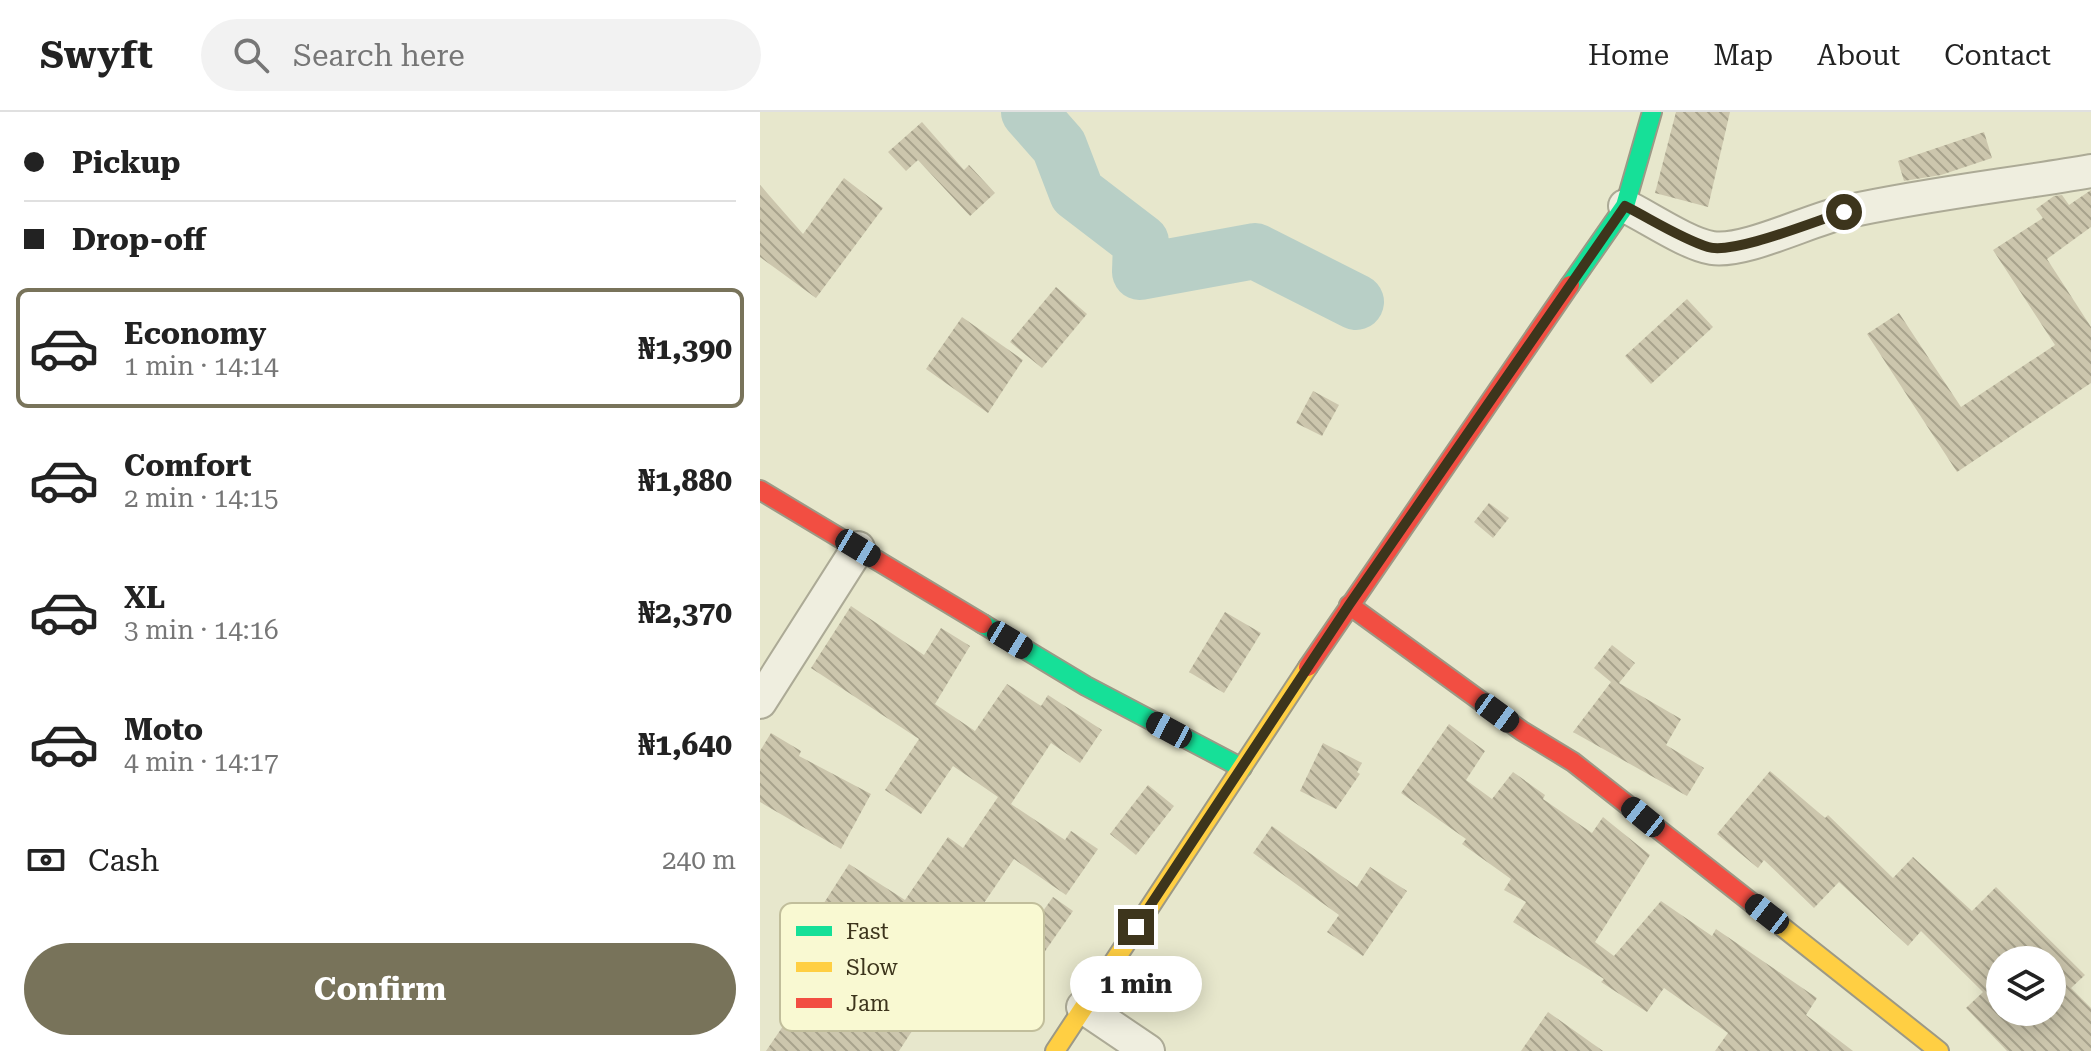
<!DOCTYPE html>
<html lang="en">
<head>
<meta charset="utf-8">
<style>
  :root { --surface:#fff; --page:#f2f2f2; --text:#222; --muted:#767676; --line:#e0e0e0; --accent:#78735a }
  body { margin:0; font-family:"Roboto Serif",serif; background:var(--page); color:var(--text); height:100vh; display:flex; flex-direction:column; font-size:30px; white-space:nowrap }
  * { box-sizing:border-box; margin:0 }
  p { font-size:26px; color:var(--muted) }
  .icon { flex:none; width:44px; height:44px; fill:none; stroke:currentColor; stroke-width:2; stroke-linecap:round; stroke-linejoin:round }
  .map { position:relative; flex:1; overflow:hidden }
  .details { display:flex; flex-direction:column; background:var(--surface); width:760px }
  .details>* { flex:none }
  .hud { display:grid; align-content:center; height:176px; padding:0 24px; background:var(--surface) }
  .controls { position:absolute; left:1226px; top:834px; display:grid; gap:16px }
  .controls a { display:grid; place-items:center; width:80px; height:80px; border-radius:50%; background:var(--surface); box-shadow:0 4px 20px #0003; font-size:40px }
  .end { position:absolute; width:36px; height:36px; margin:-18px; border:10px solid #3d351c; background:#fff; box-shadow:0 0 0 4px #fff }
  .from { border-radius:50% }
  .bubble { position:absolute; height:56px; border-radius:28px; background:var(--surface); box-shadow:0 4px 20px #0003; font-size:26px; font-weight:700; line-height:56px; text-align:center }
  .car { position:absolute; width:24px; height:48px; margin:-24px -12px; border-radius:10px; box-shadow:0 0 6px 2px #0007; background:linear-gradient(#222 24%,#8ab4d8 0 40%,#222 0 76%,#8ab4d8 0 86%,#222 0) }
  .hud b { display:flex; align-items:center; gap:28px; height:76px; font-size:30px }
  .hud b+b { border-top:2px solid var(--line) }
  .hud i { width:20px; height:20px; background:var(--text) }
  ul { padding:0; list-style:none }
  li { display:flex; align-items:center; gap:24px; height:120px; margin:0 16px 12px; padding:0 8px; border:4px solid transparent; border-radius:12px }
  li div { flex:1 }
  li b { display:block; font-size:30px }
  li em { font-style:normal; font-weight:700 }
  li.on { border-color:var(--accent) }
  li>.icon { width:72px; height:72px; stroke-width:1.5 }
  .pay { display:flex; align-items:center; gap:20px; height:88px; padding:0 24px; font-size:30px }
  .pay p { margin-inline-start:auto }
  .cta { display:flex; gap:16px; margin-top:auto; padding:16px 24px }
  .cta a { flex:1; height:92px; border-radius:48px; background:var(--accent); color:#fff; font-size:32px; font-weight:700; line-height:92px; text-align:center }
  header { display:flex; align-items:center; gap:48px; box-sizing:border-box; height:112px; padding:0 40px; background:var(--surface); border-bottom:2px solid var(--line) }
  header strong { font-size:38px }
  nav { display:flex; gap:44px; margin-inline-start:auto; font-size:28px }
  .search { width:560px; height:72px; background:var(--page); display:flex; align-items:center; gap:20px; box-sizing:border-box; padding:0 28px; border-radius:44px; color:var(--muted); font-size:30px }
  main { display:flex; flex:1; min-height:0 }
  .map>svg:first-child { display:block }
</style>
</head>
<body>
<header>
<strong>Swyft</strong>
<div class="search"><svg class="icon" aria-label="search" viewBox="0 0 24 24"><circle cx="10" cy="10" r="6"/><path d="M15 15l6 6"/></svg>Search here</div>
<nav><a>Home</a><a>Map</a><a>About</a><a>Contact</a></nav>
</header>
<main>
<section class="details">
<div class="hud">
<b><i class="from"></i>Pickup</b>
<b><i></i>Drop-off</b>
</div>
<ul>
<li class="on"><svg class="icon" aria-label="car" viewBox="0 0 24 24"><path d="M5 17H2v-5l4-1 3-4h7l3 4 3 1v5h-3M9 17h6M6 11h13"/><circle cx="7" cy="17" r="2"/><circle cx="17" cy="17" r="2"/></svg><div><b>Economy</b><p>1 min · 14:14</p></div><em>₦1,390</em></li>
<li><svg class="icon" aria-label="car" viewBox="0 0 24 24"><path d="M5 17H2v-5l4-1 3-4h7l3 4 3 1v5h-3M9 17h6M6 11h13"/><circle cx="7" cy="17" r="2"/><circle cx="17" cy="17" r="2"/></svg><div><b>Comfort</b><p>2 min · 14:15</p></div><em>₦1,880</em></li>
<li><svg class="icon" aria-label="car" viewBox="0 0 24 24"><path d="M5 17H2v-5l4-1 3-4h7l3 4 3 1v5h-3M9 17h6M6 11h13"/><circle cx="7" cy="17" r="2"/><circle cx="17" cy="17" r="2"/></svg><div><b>XL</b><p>3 min · 14:16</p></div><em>₦2,370</em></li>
<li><svg class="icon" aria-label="car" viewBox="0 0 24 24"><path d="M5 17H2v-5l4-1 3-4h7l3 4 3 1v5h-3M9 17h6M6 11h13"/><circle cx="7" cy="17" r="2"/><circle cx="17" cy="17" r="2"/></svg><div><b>Moto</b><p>4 min · 14:17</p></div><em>₦1,640</em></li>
</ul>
<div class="pay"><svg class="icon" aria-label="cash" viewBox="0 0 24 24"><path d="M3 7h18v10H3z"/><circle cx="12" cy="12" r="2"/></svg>Cash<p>240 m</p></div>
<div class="cta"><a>Confirm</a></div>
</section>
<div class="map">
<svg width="1331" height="939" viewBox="0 0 1331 939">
  <defs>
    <pattern id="building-back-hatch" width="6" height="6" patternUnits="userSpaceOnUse" patternTransform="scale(2)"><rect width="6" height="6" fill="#ccc6ad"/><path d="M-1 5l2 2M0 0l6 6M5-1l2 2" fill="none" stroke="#a7a28c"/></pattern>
  </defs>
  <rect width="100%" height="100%" fill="#e7e7cc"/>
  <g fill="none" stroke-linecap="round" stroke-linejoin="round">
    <polyline stroke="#b8cfc6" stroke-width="56" points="269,0 299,34 317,81 381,130 380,160 495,139 596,190"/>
  </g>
  <g fill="url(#building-back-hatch)" fill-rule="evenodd">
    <polygon points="916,0 970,0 948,95 895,81"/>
    <polygon points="162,10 204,58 209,53 235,81 210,104 158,48 146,59 128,40"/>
    <polygon points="1224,20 1232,46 1181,63 1144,69 1138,49"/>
    <polygon points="84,66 123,96 56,186 0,145 0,73 43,122"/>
    <polygon points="1331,78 1331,115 1287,147 1331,215 1331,271 1197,360 1107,222 1139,201 1201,295 1295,233 1233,138 1283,106 1276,97 1294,84 1302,83 1309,93"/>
    <polygon points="296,175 327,202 282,256 250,230"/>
    <polygon points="927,187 953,215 891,272 865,244"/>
    <polygon points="202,205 263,248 228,301 166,257"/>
    <polygon points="553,279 579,293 562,324 536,311"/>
    <polygon points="729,391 749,406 733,426 714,410"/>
    <polygon points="91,494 164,543 181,516 210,534 175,592 215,619 247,572 281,594 288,583 342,618 320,651 291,631 251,692 305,728 311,719 338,737 306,783 254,747 200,826 228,845 200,886 182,873 139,939 6,939 34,898 54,911 110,825 62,794 89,752 145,788 188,725 203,736 238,685 193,654 161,702 125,678 159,627 51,556"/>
    <polygon points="465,500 501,521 464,581 429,560"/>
    <polygon points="852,533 875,551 859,571 921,607 906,633 944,656 927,684 813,620 851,570 834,556"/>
    <polygon points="689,612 725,639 706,668 732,687 753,660 785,683 783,687 832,721 843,705 890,743 835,830 854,844 901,789 952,824 956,817 1057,886 1046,903 1093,939 955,939 968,921 904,876 887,900 841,870 844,867 753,810 766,790 744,778 751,767 702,732 706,727 641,681"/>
    <polygon points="11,621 41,639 39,644 111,682 81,737 0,690 0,639"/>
    <polygon points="563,631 602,651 597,660 600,662 576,697 540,679"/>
    <path d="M1010 659 1065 706 1068 703 1133 766 1153 745 1212 799 1236 775 1325 863 1311 876 1331 896V939H1247L1206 896 1223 880 1161 819 1148 834 1079 770 1054 796 1004 748 998 756 957 722ZM1240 848H1292V900H1240Z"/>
    <polygon points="388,673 414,694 376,743 350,722"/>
    <polygon points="512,714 597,775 610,755 647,779 603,844 567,820 579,803 493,741"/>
    <polygon points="293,785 313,799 281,845 261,830"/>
    <polygon points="385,854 405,868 388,892 368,878"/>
    <polygon points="788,900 843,939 761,939"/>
  </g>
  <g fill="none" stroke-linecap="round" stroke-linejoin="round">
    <defs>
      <g id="street">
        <path d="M865 94C888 105 927 132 952 136 985 141 1049 108 1085 100 1166 82 1250 73 1331 59"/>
        <polyline points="0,590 98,436"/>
        <polyline points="323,895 388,939"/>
      </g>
      <g id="fast">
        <polyline points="810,173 865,94 892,0"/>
        <polyline points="223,512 326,574 482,656"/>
      </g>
      <g id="slow">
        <polyline points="1015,809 1179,939"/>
        <polyline points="295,939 548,555"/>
      </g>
      <g id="jam">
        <polyline points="0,378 223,512"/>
        <polyline points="589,493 762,619 813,650 1015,809"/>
        <polyline points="548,555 810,173"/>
      </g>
    </defs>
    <use href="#street" stroke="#acaa96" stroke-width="36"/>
    <use href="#fast" stroke="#9c9986" stroke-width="22"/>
    <use href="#slow" stroke="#9c9986" stroke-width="22"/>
    <use href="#jam" stroke="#9c9986" stroke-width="22"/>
    <use href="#street" stroke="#efeedf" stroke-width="32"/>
    <use href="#fast" stroke="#16e098" stroke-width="18"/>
    <use href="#slow" stroke="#ffcf43" stroke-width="18"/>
    <use href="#jam" stroke="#f24e42" stroke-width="18"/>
  </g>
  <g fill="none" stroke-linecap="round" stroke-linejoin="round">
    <path stroke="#3d351c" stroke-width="10" d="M376 815 589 493 865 94C891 107 920 126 948 135 973 143 1055 109 1084 100"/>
  </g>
  <rect x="20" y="791" width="264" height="128" rx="12" fill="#f9f9d2" stroke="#c1be9b" stroke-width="2"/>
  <rect x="36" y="814" width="36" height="10" fill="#16e098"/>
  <rect x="36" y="850" width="36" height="10" fill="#ffcf43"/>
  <rect x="36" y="886" width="36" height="10" fill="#f24e42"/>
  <g font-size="22" fill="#3d351c">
    <text x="86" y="827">Fast</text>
    <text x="86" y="863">Slow</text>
    <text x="86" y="899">Jam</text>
  </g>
</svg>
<div class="controls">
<a><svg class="icon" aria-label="layers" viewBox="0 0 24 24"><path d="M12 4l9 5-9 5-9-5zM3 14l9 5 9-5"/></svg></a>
</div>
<i class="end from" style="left:1084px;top:100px"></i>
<i class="end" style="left:376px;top:815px"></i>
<div class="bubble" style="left:310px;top:844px;width:132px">1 min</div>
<i class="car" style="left:98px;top:436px;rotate:121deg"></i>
<i class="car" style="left:250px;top:528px;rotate:121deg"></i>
<i class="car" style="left:737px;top:601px;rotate:126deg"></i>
<i class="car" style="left:409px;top:618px;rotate:298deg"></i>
<i class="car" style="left:883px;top:705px;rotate:309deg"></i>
<i class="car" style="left:1007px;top:802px;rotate:308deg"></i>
</div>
</main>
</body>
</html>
